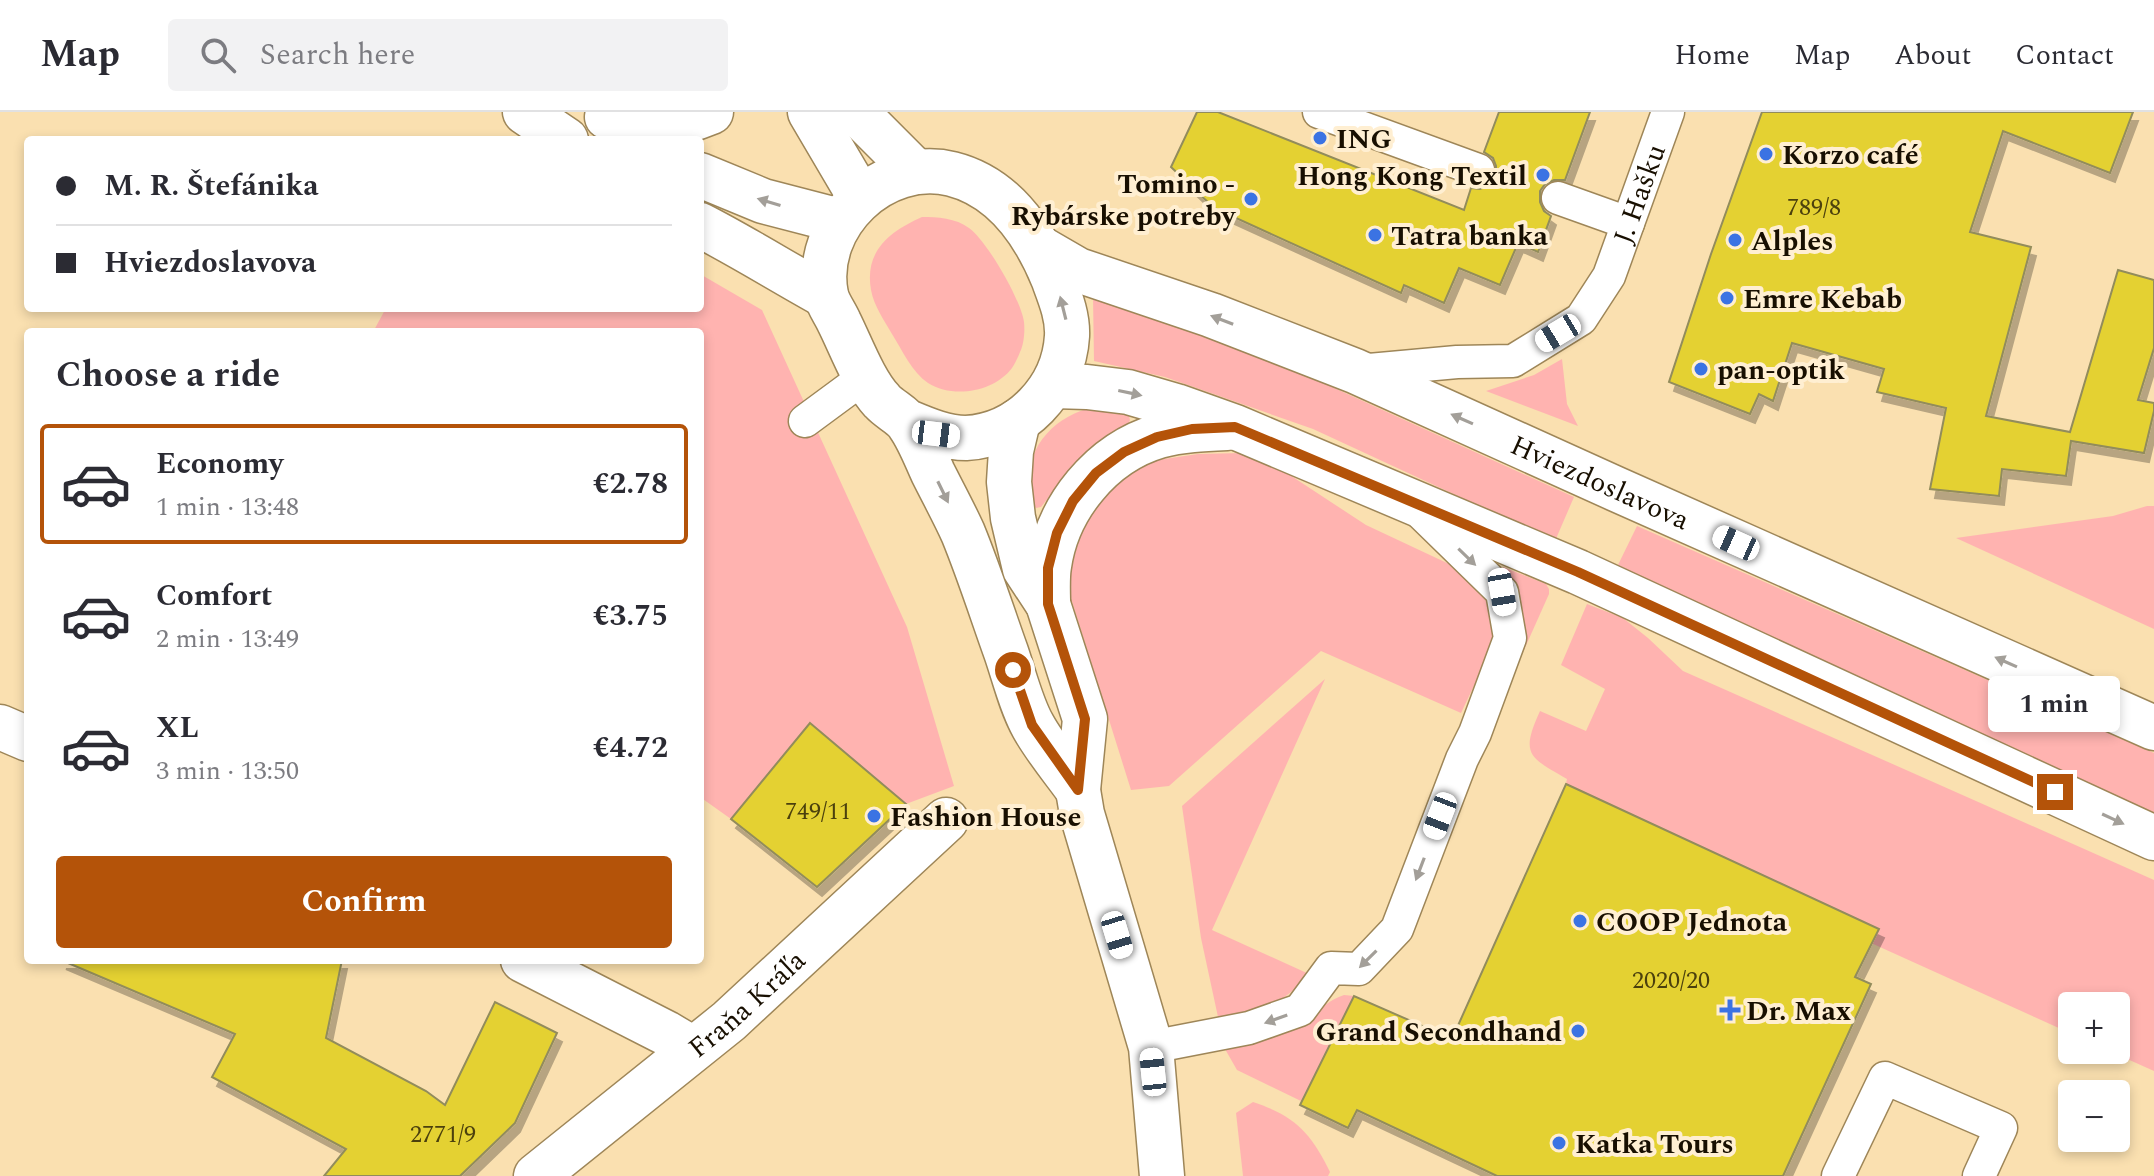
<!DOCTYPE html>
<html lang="en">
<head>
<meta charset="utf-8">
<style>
  :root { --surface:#fff; --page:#f2f2f3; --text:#2b2b33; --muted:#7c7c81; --line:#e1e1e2; --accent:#b45309 }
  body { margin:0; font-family:Spectral,serif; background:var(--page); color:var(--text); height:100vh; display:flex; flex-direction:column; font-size:30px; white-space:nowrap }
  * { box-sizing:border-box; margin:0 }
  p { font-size:26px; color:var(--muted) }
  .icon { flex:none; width:44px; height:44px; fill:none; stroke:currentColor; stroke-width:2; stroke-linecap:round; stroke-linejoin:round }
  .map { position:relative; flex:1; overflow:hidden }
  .panel { position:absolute; left:24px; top:216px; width:680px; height:636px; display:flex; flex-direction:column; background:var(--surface); border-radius:8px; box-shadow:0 4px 12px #0003 }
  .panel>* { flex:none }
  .banner { position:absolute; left:24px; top:24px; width:680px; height:176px; border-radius:8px; box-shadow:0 4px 12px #0003; display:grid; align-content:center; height:176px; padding:0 32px; background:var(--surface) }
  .tools { position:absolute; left:2058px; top:880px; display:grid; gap:16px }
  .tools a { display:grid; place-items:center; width:72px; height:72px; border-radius:8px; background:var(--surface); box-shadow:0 4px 12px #0003; font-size:40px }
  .end { position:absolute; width:36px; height:36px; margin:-18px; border:10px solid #b45309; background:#fff; box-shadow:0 0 0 4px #fff }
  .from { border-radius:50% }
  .bubble { position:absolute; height:56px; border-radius:8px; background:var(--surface); box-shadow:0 4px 12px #0003; font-size:26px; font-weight:700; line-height:56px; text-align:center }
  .car { position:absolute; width:24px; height:48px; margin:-24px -12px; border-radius:10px; box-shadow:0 0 6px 2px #0007; background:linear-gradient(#fff 24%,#345 0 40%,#fff 0 76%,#345 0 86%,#fff 0) }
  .banner b { display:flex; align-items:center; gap:28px; height:76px; font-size:30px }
  .banner b+b { border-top:2px solid var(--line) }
  .banner i { width:20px; height:20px; background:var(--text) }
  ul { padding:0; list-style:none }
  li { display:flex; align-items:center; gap:24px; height:120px; margin:0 16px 12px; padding:0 16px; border:4px solid transparent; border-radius:8px }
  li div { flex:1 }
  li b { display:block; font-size:30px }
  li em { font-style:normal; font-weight:700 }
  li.on { border-color:var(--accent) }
  li>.icon { width:72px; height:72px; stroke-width:1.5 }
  h2 { padding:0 32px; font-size:36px; line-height:96px }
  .button { display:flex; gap:16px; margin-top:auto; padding:16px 32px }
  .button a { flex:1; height:92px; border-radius:8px; background:var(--accent); color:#fff; font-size:32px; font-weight:700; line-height:92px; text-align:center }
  header { display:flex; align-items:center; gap:48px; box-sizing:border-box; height:112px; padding:0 40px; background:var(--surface); border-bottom:2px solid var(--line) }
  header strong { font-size:38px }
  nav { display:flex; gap:44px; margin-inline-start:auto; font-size:28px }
  .search { width:560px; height:72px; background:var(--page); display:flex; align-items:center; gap:20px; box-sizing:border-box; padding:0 28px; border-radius:8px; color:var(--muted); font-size:30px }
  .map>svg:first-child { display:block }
</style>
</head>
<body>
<header>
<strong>Map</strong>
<div class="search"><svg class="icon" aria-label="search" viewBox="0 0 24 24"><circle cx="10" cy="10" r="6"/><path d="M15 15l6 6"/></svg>Search here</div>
<nav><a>Home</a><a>Map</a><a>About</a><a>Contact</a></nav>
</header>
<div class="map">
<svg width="2154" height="1064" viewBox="0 0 2154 1064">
  <defs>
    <filter id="shadow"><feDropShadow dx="5" dy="9" stdDeviation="0" flood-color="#0004"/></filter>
  </defs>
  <rect width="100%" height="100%" fill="#fae0b0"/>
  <g fill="#ffb3b0">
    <path d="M922 105C937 105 956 106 969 116 987 129 1021 188 1024 210 1025 219 1024 232 1020 240 1018 245 1015 252 1012 256 994 280 953 287 928 271 912 260 902 238 892 222 884 208 874 194 871 178 864 138 891 119 922 105Z"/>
    <polygon points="700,162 762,198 907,515 954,674 906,692 811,611 731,707 700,685 700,220 373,220 386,196 700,196"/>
    <polygon points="1093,184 1231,229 1574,385 1555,429 1313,317 1165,265 1094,249"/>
    <polygon points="1562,247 1567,292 1578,314 1486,279 1534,263"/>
    <path d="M1094 295 1128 300 1130 308 1128 313 1077 349 1041 395 1036 396C1029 389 1030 382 1030 372 1026 333 1057 303 1094 295Z"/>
    <polygon points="1242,341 1273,352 1366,413 1464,459 1487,482 1494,510 1490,540 1461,601 1321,539 1169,674 1131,678 1069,480 1071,437 1089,393 1144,350 1198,342"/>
    <polygon points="2147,394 2154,394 2154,517 1956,426 2113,404"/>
    <polygon points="1637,414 2154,641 2154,706 1617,455"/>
    <polygon points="1503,455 1546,472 1549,477 1549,482 1516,556"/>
    <path d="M1587 492 1623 506 1648 526 1683 559 2154 768V959L2107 938H2116V894H2072V922L1871 831 1566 672 1567 667C1529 645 1520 643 1540 599L1586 619 1605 577 1561 553Z"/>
    <path d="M1325 567 1212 818 1309 862C1281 896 1258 898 1218 905L1201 826 1182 694Z"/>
    <path d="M1344 883 1354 884 1301 989 1237 958 1225 937C1246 931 1273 928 1292 918 1311 907 1323 890 1344 883Z"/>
    <path d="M1253 990C1295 1004 1311 1021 1330 1060L1328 1064H1243L1236 1001Z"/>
  </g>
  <g fill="#e4d132" stroke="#928c5b" stroke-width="2" filter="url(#shadow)">
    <polygon points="1197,0 1218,0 1464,98 1471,76 1480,77 1490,73 1496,64 1496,54 1493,46 1484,40 1499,0 1590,0 1565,68 1554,68 1545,72 1540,79 1540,90 1544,99 1551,104 1538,140 1518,131 1500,173 1459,156 1444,191 1404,173 1401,181 1214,96 1171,55"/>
    <polygon points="1762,0 2133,0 2110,61 2003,19 1970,120 2031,135 1986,304 2070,320 2118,158 2154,168 2154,236 2138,288 2154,291 2154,299 2144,341 2071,329 2066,364 2002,357 1999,384 1930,377 1946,296 1877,280 1884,257 1792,231 1773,289 1759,282 1750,302 1669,270 1711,142"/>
    <polygon points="810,611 906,692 817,775 731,707"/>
    <polygon points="1566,672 1879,817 1855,865 1871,872 1783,1064 1497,1064 1357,998 1348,1016 1300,993 1354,884 1452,927"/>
    <polygon points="61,848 342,848 326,926 426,979 445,993 495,890 557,921 515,1011 460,1064 324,1064 346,1037 212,965 235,922"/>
  </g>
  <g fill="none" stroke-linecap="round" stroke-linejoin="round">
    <defs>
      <g id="lane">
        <polyline points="1319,0 1478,58"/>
        <polyline points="1558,86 1628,111"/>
        <path id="s1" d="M1358 259 1457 250 1513 249 1581 207 1609 164 1668 0"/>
        <polyline points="805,309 866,264"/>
        <polyline points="1151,935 1249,916 1300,898 1331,856 1359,857 1397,817 1462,647 1475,621 1510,526 1502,480 1422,402"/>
        <polyline points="1838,1064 1885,966 2001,1016 1979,1064"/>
      </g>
      <g id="street">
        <polyline points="525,0 566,28"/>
        <polyline points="810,0 860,85"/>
        <polyline points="856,0 916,60"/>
        <path d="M607 5C649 14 671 17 711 0"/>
        <polyline points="700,63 763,89 840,109"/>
        <path d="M700 113C743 135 784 161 826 184"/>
        <path id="s2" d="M1040 136 1078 158 1211 203 1355 259 1616 377 2154 616"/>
        <polyline points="1053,274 1087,275 1128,280 1176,294 1235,315 1578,460 2154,726"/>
        <polyline points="1018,309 1011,339 1009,370 1013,406 1025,457 1048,492 1085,607 1078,678 1082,702 1151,935 1162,1064"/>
        <path d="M908 310C927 318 946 326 966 326 1021 323 1064 277 1067 224 1068 204 1060 185 1053 166 1034 120 1003 75 952 62 883 45 812 112 826 183 828 192 835 201 839 210 851 234 864 270 882 289 890 298 903 303 909 313 919 327 926 346 933 361 943 381 954 401 963 421 979 460 992 501 1006 540 1014 563 1021 593 1033 614 1045 636 1063 657 1078 678"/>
        <path d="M1048 492C1048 479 1047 466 1049 454 1057 396 1101 341 1159 324 1181 318 1204 317 1227 316"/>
        <polyline points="0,615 28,627"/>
        <polyline points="523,848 666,921 693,937"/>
        <path id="s3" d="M536 1064 729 909 946 708"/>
      </g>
    </defs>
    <use href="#lane" stroke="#9e8658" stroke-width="35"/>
    <use href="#street" stroke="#9e8658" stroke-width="47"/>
    <use href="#lane" stroke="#fff" stroke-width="32"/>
    <use href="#street" stroke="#fff" stroke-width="44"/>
  </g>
  <defs><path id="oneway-solid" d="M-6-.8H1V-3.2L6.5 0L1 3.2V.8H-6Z" transform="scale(2)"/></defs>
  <g fill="#a39f99">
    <use href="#oneway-solid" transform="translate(769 90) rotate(-163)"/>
    <use href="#oneway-solid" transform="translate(1063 196) rotate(-104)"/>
    <use href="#oneway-solid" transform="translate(1222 208) rotate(-159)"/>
    <use href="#oneway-solid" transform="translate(1130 281) rotate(12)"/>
    <use href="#oneway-solid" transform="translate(1462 307) rotate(-156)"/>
    <use href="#oneway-solid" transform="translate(943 380) rotate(64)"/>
    <use href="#oneway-solid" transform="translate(1467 445) rotate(44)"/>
    <use href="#oneway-solid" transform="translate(2006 550) rotate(-156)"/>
    <use href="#oneway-solid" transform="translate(2113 707) rotate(25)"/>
    <use href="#oneway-solid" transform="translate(1420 757) rotate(111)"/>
    <use href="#oneway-solid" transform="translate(1368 847) rotate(135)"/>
    <use href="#oneway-solid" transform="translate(1276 907) rotate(160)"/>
  </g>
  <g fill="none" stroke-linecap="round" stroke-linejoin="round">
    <polyline stroke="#b45309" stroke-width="10" points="1013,558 1032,613 1078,678 1085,607 1048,492 1048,456 1057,421 1073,389 1096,361 1124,340 1157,325 1192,317 1235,315 1578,460 2055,680"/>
  </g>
  <g fill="#3b73e3" stroke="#ffefd2" stroke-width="3">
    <circle cx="1320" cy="26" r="8"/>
    <circle cx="1766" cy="42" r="8"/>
    <circle cx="1543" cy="63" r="8"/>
    <circle cx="1251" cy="87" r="8"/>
    <circle cx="1375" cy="123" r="8"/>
    <circle cx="1735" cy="128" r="8"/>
    <circle cx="1727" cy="186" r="8"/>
    <circle cx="1701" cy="257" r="8"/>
    <circle cx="874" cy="704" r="8"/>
    <circle cx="1580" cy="809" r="8"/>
    <path d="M1726 886h8v8h8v8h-8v8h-8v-8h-8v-8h8z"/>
    <circle cx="1578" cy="919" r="8"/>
    <circle cx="1559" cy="1031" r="8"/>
  </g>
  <g text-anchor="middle" stroke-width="8" stroke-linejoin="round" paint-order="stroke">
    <g font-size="24" fill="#4b400d">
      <text x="1814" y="103">789/8</text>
      <text x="818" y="707">749/11</text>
      <text x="1671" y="876">2020/20</text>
      <text x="443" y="1030">2771/9</text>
    </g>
    <g font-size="28" font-weight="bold" fill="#180f01" stroke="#ffefd2" text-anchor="start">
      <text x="1336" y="36">ING</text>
      <text x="1782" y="52">Korzo café</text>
      <text x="1527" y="73" text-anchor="end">Hong Kong Textil</text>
      <text x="1235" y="81" text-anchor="end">Tomino -<tspan x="1235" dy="32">Rybárske potreby</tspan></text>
      <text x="1391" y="133">Tatra banka</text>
      <text x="1751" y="138">Alples</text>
      <text x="1743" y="196">Emre Kebab</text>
      <text x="1717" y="267">pan-optik</text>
      <text x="890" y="714">Fashion House</text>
      <text x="1596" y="819">COOP Jednota</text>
      <text x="1746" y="908">Dr. Max</text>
      <text x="1562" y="929" text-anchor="end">Grand Secondhand</text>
      <text x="1575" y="1041">Katka Tours</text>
    </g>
    <g font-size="28" fill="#180f01" stroke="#ffefd2">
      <text dy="10" stroke="none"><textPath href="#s1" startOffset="374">J. Hašku</textPath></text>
      <text dy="10" stroke="none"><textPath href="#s2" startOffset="608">Hviezdoslavova</textPath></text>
      <text dy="10" stroke="none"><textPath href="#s3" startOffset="272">Fraňa Kráľa</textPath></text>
    </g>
  </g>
</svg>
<div class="tools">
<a>+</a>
<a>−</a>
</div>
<i class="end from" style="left:1013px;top:558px"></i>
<i class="end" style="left:2055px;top:680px"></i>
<div class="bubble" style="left:1988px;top:564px;width:132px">1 min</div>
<i class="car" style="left:1558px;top:221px;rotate:239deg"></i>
<i class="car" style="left:936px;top:322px;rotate:97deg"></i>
<i class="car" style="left:1736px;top:431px;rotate:294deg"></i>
<i class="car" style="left:1502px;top:480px;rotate:170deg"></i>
<i class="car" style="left:1440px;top:704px;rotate:201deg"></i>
<i class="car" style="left:1117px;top:823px;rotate:163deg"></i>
<i class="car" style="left:1153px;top:960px;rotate:354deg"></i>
<div class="banner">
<b><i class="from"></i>M. R. Štefánika</b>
<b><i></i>Hviezdoslavova</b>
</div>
<section class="panel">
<h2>Choose a ride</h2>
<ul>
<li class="on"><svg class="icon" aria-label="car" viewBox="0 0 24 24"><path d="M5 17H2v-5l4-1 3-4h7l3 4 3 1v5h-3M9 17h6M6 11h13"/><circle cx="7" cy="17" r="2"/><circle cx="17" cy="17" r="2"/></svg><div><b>Economy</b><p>1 min · 13:48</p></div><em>€2.78</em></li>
<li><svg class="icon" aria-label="car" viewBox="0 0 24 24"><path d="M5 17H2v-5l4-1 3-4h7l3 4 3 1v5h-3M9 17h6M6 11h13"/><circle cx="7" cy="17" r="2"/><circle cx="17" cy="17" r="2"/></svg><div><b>Comfort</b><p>2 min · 13:49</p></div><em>€3.75</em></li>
<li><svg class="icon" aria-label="car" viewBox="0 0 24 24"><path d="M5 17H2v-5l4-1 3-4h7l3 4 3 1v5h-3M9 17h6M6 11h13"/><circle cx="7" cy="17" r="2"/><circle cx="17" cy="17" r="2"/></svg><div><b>XL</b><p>3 min · 13:50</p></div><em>€4.72</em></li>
</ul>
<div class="button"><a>Confirm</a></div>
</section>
</div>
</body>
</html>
